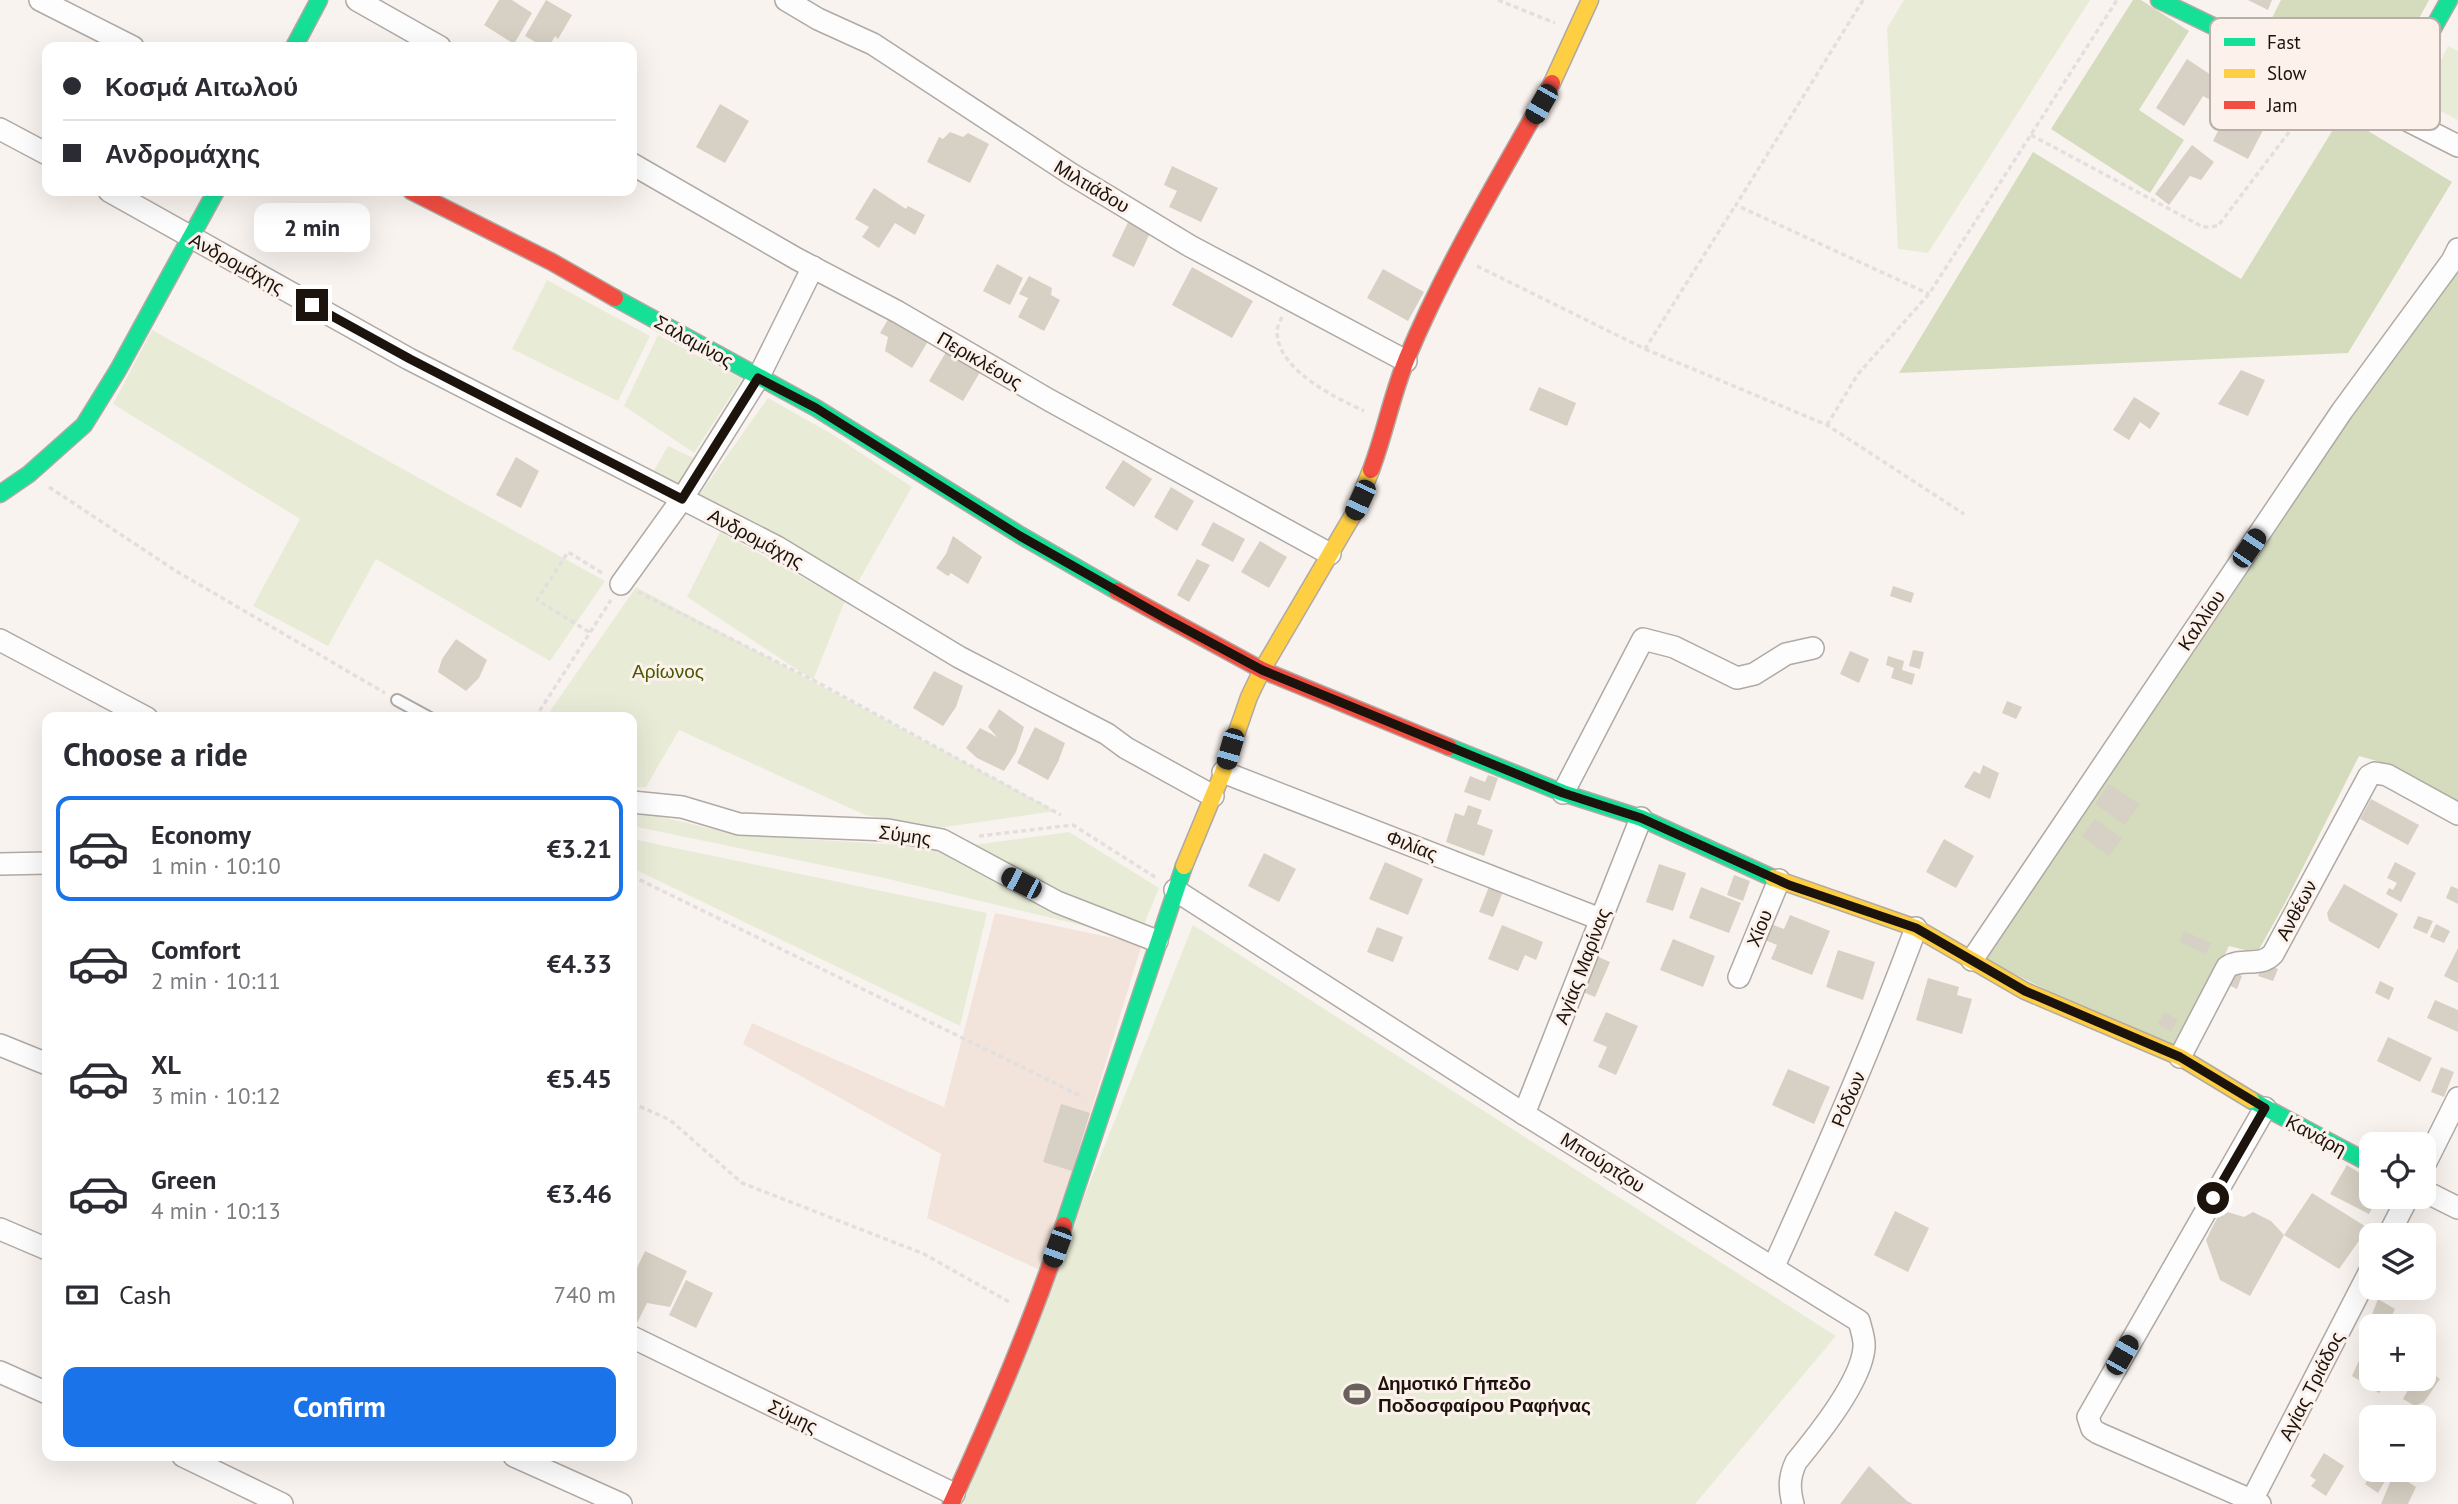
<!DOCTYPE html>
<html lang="en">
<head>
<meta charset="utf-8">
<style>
  :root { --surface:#fff; --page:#f2f2f3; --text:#2b2b33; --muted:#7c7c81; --line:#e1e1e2; --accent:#1a73e8 }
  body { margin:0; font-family:"PT Sans",sans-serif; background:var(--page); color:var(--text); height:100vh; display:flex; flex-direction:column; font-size:26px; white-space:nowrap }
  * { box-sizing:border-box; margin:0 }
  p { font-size:23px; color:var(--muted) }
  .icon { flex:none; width:38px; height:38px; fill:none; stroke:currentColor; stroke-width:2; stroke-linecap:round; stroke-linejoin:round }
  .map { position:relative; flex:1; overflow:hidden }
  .details { position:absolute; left:42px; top:712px; width:595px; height:749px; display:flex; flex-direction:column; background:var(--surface); border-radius:14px; box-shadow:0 7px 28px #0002 }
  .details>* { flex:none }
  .guide { position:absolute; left:42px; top:42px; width:595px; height:154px; border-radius:14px; box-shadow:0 7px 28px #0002; display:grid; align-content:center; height:154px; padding:0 21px; background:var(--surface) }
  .fabs { position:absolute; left:2359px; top:1132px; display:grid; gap:14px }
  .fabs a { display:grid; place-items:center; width:77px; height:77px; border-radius:14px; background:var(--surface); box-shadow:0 7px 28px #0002; font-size:35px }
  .end { position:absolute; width:32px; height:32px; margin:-16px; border:9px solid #1c130d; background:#fff; box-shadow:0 0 0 4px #fff }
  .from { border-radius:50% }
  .bubble { position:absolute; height:49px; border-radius:14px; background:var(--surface); box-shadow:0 7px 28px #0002; font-size:23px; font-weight:800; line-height:49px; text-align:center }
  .car { position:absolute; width:21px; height:42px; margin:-21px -10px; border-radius:9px; box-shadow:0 0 5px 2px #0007; background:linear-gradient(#222 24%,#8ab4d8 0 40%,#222 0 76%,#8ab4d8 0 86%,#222 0) }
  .guide b { display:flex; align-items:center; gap:24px; height:66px; font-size:26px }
  .guide b+b { border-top:2px solid var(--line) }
  .guide i { width:18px; height:18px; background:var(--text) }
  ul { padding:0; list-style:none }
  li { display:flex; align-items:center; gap:21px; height:105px; margin:0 14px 10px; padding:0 7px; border:4px solid transparent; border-radius:14px }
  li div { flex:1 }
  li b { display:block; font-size:26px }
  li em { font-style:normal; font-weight:800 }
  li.selected { border-color:var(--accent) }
  li>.icon { width:63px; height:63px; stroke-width:1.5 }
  h2 { padding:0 21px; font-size:32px; line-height:84px }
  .pay { display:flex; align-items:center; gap:18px; height:77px; padding:0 21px; font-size:26px }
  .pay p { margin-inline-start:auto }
  .cta { display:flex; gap:14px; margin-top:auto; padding:14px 21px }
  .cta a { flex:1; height:80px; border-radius:14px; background:var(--accent); color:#fff; font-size:28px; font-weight:800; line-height:80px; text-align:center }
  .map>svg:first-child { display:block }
</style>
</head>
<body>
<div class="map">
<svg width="2458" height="1504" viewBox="0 0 2458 1504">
  <rect width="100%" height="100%" fill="#f9f3ef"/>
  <polygon fill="#f2e4db" points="995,913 1142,944 1042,1271 927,1218 941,1154 743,1044 752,1023 944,1107"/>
  <g fill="#e8ecd7">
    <polygon points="1904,0 2090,0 1928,253 1898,249 1887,28"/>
    <polygon points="2448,46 2458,51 2458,120 2421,101"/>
    <polygon points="547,280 650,336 618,401 512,349"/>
    <polygon points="152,330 605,581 550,661 376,559 328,646 253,606 300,519 113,404"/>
    <polygon points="658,335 742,379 694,453 624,406"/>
    <polygon points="768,398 832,434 912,487 858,582 699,495"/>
    <polygon points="668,446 698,460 679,489 652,474"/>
    <polygon points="720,532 845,601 813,680 687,597"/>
    <polygon points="636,587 1055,811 938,828 865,815 679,730 646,787 632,788 632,718 546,717"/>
    <polygon points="632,813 644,813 739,835 938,847 1085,926 884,878 632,826"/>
    <polygon points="1069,832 1159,888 1143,927 1050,891 966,846"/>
    <polygon points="632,839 987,913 960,1026 632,868"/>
    <polygon points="1193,925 1836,1336 1695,1504 961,1504"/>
  </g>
  <g fill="#d5dcbd">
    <polygon points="2133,0 2141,0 2189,31 2139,110 2184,140 2150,193 2051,129"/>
    <polygon points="2281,0 2429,0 2379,92 2264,34"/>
    <polygon points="2342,115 2452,182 2348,353 1899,373 2033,152 2241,279"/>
    <polygon points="2458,265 2458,805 2377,761 2359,756 2285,903 2257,953 2229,946 2175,1055 1983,958 2339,424"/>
  </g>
  <g fill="#d7d0c4">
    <polygon points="499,0 512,0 532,13 514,44 484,25"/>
    <polygon points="546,0 572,15 558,39 555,36 549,47 544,47 525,36"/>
    <polygon points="2248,0 2272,0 2268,10"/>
    <polygon points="2187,59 2223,83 2212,101 2203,96 2184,126 2156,108"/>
    <polygon points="2229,90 2272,113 2248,159 2213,141 2219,129 2210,125"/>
    <polygon points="720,104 749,121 725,163 696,147"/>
    <polygon points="950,132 963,137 968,133 989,144 970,183 927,162 939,137 943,139"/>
    <polygon points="2192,145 2214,162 2201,180 2190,176 2169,205 2155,194"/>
    <polygon points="1172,166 1218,188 1201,222 1169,207 1177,191 1164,185"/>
    <polygon points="874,188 906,209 908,206 925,215 915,235 895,223 879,248 862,237 869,227 855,219"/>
    <polygon points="1129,220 1151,231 1134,267 1112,256"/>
    <polygon points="997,264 1023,278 1010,305 983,291"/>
    <polygon points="1192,267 1253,301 1232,338 1172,305"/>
    <polygon points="1383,269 1424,292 1408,321 1367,298"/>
    <polygon points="1029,276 1052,288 1051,295 1060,300 1044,331 1018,317 1028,298 1019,294"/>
    <polygon points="889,318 930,338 912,368 885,351 888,337 880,333"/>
    <polygon points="949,347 983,367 963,401 929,381"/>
    <polygon points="2241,370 2265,380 2248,416 2218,404"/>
    <polygon points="1539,387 1576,403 1567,426 1529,410"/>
    <polygon points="2134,397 2160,413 2150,429 2140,422 2129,440 2113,430"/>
    <polygon points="516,457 539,471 521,508 496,495"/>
    <polygon points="1123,460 1152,479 1134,507 1105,488"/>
    <polygon points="1171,487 1194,501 1177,531 1154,517"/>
    <polygon points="1213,522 1245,539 1233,562 1201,545"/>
    <polygon points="953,536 982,557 968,584 951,573 948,576 936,568 946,554"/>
    <polygon points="1260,541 1287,557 1269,588 1241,572"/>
    <polygon points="1197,559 1210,565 1189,602 1177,595"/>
    <polygon points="1893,586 1914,593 1911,603 1890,596"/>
    <polygon points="456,639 487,660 479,678 466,691 438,672 442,659"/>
    <polygon points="1913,650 1924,652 1920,669 1909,666"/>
    <polygon points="1850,651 1869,659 1859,683 1840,674"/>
    <polygon points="1888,656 1904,661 1902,670 1915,674 1912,685 1891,678 1894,668 1886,665"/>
    <polygon points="934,671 963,686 956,707 943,726 913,708"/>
    <polygon points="2007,701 2022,707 2016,719 2002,713"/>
    <polygon points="999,709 1024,727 1016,752 1004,771 977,758 966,748 980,728 997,737 988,727"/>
    <polygon points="1035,727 1065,743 1058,762 1048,780 1017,763"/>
    <polygon points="1983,765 1999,773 1990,799 1964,787 1974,771 1980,774"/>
    <polygon points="1488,775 1498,778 1490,801 1464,792 1470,776 1485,782"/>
    <polygon points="2109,784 2139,804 2125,825 2095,804"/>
    <polygon points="2371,799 2419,825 2408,845 2360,819"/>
    <polygon points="1468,805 1482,810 1477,824 1493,830 1484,856 1446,842 1455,813 1464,816"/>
    <polygon points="2095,819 2122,839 2109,856 2082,836"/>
    <polygon points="1944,839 1974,856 1956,888 1926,872"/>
    <polygon points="1264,853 1296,869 1279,902 1248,886"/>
    <polygon points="1385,862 1423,879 1408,915 1369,899"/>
    <polygon points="2395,862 2416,873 2401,902 2386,894 2389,888 2393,890 2397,883 2387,878"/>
    <polygon points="1659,864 1686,873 1673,911 1646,902"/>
    <polygon points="1734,875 1750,881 1743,901 1727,895"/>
    <polygon points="1490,884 1504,889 1493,917 1479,912"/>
    <polygon points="2344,884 2398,914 2379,949 2329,921 2327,913"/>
    <polygon points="2451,886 2458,889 2458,904 2446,898"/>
    <polygon points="1701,887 1741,903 1729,933 1689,918"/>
    <polygon points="1790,915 1830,931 1812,975 1771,959 1777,945 1765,940 1771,924 1784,929"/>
    <polygon points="2418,916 2433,921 2427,934 2413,928"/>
    <polygon points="2436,924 2450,931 2444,943 2430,937"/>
    <polygon points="1502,925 1543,942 1536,960 1525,955 1518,971 1488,959"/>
    <polygon points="1377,927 1403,937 1393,962 1367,952"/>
    <polygon points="2184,931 2211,943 2206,954 2180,942"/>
    <polygon points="1673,939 1715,956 1703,987 1660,970"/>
    <polygon points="2458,948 2458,983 2444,976"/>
    <polygon points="1838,950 1875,962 1863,1000 1826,987"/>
    <polygon points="1596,956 1610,962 1595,997 1583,992"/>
    <polygon points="2263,963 2278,969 2273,981 2258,976"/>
    <polygon points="2228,970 2242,976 2237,989 2223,982"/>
    <polygon points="1928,978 1959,987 1957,995 1972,999 1962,1034 1916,1020"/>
    <polygon points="2380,981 2394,988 2389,1000 2375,993"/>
    <polygon points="2435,1000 2458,1010 2458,1032 2427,1018"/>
    <polygon points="1606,1012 1638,1026 1616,1075 1598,1067 1607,1047 1593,1041"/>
    <polygon points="2165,1012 2178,1020 2171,1032 2158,1024"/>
    <polygon points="2388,1037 2432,1058 2420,1082 2377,1061"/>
    <polygon points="2441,1067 2454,1072 2444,1097 2431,1092"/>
    <polygon points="1788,1069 1830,1087 1814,1124 1772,1105"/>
    <polygon points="1061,1104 1090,1113 1072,1171 1043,1162"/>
    <polygon points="2347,1165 2371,1180 2371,1197 2378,1197 2369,1214 2330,1194"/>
    <polygon points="2312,1193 2368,1228 2339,1269 2284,1235"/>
    <polygon points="2221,1210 2244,1217 2253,1212 2271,1221 2284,1235 2250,1296 2220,1280 2206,1240"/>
    <polygon points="1895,1211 1929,1228 1908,1272 1874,1255"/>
    <polygon points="645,1251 687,1271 670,1307 647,1303 637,1323 632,1321 632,1278"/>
    <polygon points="686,1280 713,1293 696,1328 669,1315"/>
    <polygon points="2378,1299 2395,1309 2387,1326 2371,1326 2371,1329 2367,1327"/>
    <polygon points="2369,1338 2371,1339 2371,1379 2390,1379 2379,1393 2352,1376"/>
    <polygon points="2424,1367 2440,1379 2424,1402 2415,1406 2403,1399 2414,1379 2424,1379"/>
    <polygon points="2324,1453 2344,1466 2326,1496 2311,1486 2316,1480 2310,1476"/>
    <polygon points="1869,1466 1907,1501 1913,1504 1840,1504"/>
    <polygon points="2374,1470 2379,1470 2388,1476 2378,1493 2365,1484"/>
    <polygon points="2394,1473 2416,1487 2408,1504 2381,1504"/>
  </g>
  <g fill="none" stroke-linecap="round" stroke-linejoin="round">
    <defs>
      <polyline id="lane" points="397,700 430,718"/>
      <g id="street">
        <polyline points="40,0 133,47"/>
        <polyline points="357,0 440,47"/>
        <polyline points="786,0 818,19 873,44 1071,174 1190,246 1406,361"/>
        <polyline points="2387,110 2458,146"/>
        <polyline points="0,129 47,154"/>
        <polyline points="632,164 797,259 898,312 1049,400 1330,554"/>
        <polyline points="109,191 409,359 777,547 959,657 1107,734 1126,748 1213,796"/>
        <polyline points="621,584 682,499 758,378 813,267"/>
        <polyline points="0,640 147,718"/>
        <polyline points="1223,772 1600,919"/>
        <polyline points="1563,793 1643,639 1674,647 1737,678 1754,674 1786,654 1813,648"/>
        <polyline points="632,802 682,807 739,824 888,830 942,840 1057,902 1157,941"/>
        <polyline points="0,864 47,863"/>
        <path d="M1175 890 1524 1114 1859 1321C1861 1329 1865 1339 1864 1348 1861 1382 1818 1435 1796 1462 1789 1477 1789 1488 1793 1504"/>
        <polyline points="1972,960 2342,411 2452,261 2458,249"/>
        <polyline points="1739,977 1779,880"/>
        <polyline points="0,1045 47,1064"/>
        <path d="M2180 1057 2227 967C2242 957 2260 968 2273 954L2369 776 2375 773 2387 775 2458 814"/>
        <polyline points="1524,1114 1641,818"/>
        <polyline points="2424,1166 2458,1098"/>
        <polyline points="2424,1191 2458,1208"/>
        <polyline points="0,1229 47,1249"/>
        <polyline points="2388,1236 2408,1197"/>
        <path d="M1773 1268C1824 1156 1873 1044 1916 928"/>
        <polyline points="632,1337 954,1494"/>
        <polyline points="0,1372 47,1393"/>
        <polyline points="183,1456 282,1504"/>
        <polyline points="514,1456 621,1504"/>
        <polyline points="2250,1504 2371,1269"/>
        <polyline points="2260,1504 2098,1433 2092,1429 2088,1417 2265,1108"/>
      </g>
      <g id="fast">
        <polyline points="2159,0 2387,110 2449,0"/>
        <polyline points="294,47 319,0"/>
        <polyline points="615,298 816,408 1020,535 1117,591"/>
        <polyline points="0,494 29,474 84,425 118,370 216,191"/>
        <polyline points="1449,747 1563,793 1641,818 1773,878"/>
        <polyline points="2251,1100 2371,1164"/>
        <polyline points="1064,1225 1184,866"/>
      </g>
      <g id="slow">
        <polyline points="1552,83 1590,0"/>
        <polyline points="1184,866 1223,772 1249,697 1262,670 1353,515 1371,470"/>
        <polyline points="1773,878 1916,928 2025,991 2180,1057 2251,1100"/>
      </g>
      <g id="jam">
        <polyline points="411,191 552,262 615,298"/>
        <path d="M1371 470C1385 433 1392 394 1407 358 1447 262 1502 173 1552 83"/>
        <polyline points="1117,591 1262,670 1449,747"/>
        <path d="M951 1504C993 1413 1033 1320 1064 1225"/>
      </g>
    </defs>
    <use href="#lane" stroke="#b0a9a4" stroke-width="14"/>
    <use href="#street" stroke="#b0a9a4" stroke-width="24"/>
    <use href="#fast" stroke="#b0a9a4" stroke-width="19"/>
    <use href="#slow" stroke="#b0a9a4" stroke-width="19"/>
    <use href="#jam" stroke="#b0a9a4" stroke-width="19"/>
    <g stroke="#e2dfde" stroke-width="3.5" stroke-dasharray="5 3.5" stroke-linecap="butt">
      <polyline points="1498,0 1555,23"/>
      <polyline points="1863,0 1736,205 1929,294"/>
      <polyline points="2031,135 2203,227 2218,226 2314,99"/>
      <polyline points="1477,266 1645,349 1735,206"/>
      <path d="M1282 317C1280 321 1277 327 1277 332 1278 370 1334 397 1364 411"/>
      <polyline points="1645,349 1827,425 1964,514"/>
      <polyline points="1827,425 1858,374 1929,294 2117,0"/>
      <polyline points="49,487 176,571 385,693"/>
      <polyline points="638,592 813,680 1061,815"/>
      <polyline points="589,632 537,600 568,552 604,574"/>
      <polyline points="535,718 611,600"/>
      <polyline points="979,836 1073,825 1155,877"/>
      <polyline points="632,876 1083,1097"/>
      <polyline points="632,1103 670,1120 742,1183 924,1254 1011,1303"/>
    </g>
    <use href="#lane" stroke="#fefdfd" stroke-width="10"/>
    <use href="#street" stroke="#fefdfd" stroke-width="21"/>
    <use href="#fast" stroke="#16e098" stroke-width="16"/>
    <use href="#slow" stroke="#ffcf43" stroke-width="16"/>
    <use href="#jam" stroke="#f24e42" stroke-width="16"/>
  </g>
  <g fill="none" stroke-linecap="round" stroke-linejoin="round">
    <polyline stroke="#1c130d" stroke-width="9" points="312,305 410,359 682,499 758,378 816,408 1020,536 1163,617 1262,670 1563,793 1641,818 1789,885 1916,928 2025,991 2180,1057 2265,1108 2213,1198"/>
  </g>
  <defs>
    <symbol id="stadium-bare" viewBox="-9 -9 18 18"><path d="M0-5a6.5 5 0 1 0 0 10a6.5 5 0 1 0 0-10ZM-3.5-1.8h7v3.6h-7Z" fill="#69615c" stroke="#fdf2eb" stroke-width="2.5" paint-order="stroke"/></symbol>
  </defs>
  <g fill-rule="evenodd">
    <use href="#stadium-bare" x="1338" y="1375" width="38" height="38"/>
  </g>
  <g text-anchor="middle" stroke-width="6" stroke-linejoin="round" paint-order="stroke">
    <g font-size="19" fill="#1c130d" stroke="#fdf2eb">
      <text transform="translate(1092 186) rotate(31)" y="7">Μιλτιάδου</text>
      <text transform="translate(237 263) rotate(29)" y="7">Ανδρομάχης</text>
      <text transform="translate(694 341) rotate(29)" y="7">Σαλαμίνος</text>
      <text transform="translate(980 360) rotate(30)" y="7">Περικλέους</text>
      <text transform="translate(756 538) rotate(28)" y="7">Ανδρομάχης</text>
      <text transform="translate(2201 620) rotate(-56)" y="7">Καλλίου</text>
      <text transform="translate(905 835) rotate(8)" y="7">Σύμης</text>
      <text transform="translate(1412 845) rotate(21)" y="7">Φιλίας</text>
      <text transform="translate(2296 910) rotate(-62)" y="7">Ανθέων</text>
      <text transform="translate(1759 928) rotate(-68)" y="7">Χίου</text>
      <text transform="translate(1582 966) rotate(-69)" y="7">Αγίας Μαρίνας</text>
      <text transform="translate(1848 1099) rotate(-67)" y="7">Ρόδων</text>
      <text transform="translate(2316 1135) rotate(28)" y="7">Κανάρη</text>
      <text transform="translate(1603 1162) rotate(32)" y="7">Μπούρτζου</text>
      <text transform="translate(2311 1386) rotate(-63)" y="7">Αγίας Τριάδος</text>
      <text transform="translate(793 1416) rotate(26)" y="7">Σύμης</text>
    </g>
    <g font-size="19" fill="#485a05" stroke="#fdf2eb">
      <text x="668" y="678">Αρίωνος</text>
    </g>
    <g font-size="19" font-weight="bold" fill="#1c130d" stroke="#fdf2eb" text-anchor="start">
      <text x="1378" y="1390">Δημοτικό Γήπεδο<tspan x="1378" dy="22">Ποδοσφαίρου Ραφήνας</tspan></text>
    </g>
  </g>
  <rect x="2210" y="18" width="230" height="112" rx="10" fill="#fdf2eb" stroke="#baafa8" stroke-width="2"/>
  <rect x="2224" y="38" width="31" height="8" fill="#16e098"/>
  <rect x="2224" y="69" width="31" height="9" fill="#ffcf43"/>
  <rect x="2224" y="101" width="31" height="8" fill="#f24e42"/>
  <g font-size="19" fill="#1c130d">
    <text x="2267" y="49">Fast</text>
    <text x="2267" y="80">Slow</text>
    <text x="2267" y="112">Jam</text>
  </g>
</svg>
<div class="fabs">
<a><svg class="icon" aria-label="locate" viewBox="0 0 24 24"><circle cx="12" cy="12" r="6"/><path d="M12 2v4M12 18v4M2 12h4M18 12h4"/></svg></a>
<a><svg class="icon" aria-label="layers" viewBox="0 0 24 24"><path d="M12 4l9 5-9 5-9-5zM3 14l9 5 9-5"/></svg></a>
<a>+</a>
<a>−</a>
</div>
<i class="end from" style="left:2213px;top:1198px"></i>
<i class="end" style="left:312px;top:305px"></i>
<div class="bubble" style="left:254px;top:203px;width:116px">2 min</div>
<i class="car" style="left:1541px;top:104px;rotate:210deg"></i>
<i class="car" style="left:1360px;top:500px;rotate:205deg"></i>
<i class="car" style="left:2249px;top:548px;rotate:34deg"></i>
<i class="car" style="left:1230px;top:749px;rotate:196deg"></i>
<i class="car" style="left:1021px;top:883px;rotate:297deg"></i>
<i class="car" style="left:1057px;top:1247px;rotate:200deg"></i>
<i class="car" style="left:2122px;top:1355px;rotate:30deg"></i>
<div class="guide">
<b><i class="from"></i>Κοσμά Αιτωλού</b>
<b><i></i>Ανδρομάχης</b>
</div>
<section class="details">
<h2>Choose a ride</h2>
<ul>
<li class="selected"><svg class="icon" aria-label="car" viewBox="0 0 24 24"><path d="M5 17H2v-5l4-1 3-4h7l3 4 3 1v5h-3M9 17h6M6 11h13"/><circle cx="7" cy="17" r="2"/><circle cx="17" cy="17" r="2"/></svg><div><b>Economy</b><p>1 min · 10:10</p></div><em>€3.21</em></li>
<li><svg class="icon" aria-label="car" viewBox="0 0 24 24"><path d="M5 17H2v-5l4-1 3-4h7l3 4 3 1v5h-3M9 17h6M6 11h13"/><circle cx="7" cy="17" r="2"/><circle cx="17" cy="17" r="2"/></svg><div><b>Comfort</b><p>2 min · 10:11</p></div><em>€4.33</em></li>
<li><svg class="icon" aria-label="car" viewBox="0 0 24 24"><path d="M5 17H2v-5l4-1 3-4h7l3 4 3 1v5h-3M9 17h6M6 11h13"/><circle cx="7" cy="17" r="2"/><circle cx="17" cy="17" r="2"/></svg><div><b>XL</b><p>3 min · 10:12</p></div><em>€5.45</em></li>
<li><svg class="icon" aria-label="car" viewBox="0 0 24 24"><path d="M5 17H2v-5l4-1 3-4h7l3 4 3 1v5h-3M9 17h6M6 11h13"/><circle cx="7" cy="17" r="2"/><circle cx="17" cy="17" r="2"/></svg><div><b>Green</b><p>4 min · 10:13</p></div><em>€3.46</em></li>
</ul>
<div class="pay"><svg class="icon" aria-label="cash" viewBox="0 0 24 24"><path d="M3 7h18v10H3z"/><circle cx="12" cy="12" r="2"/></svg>Cash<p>740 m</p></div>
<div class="cta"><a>Confirm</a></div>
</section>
</div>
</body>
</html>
